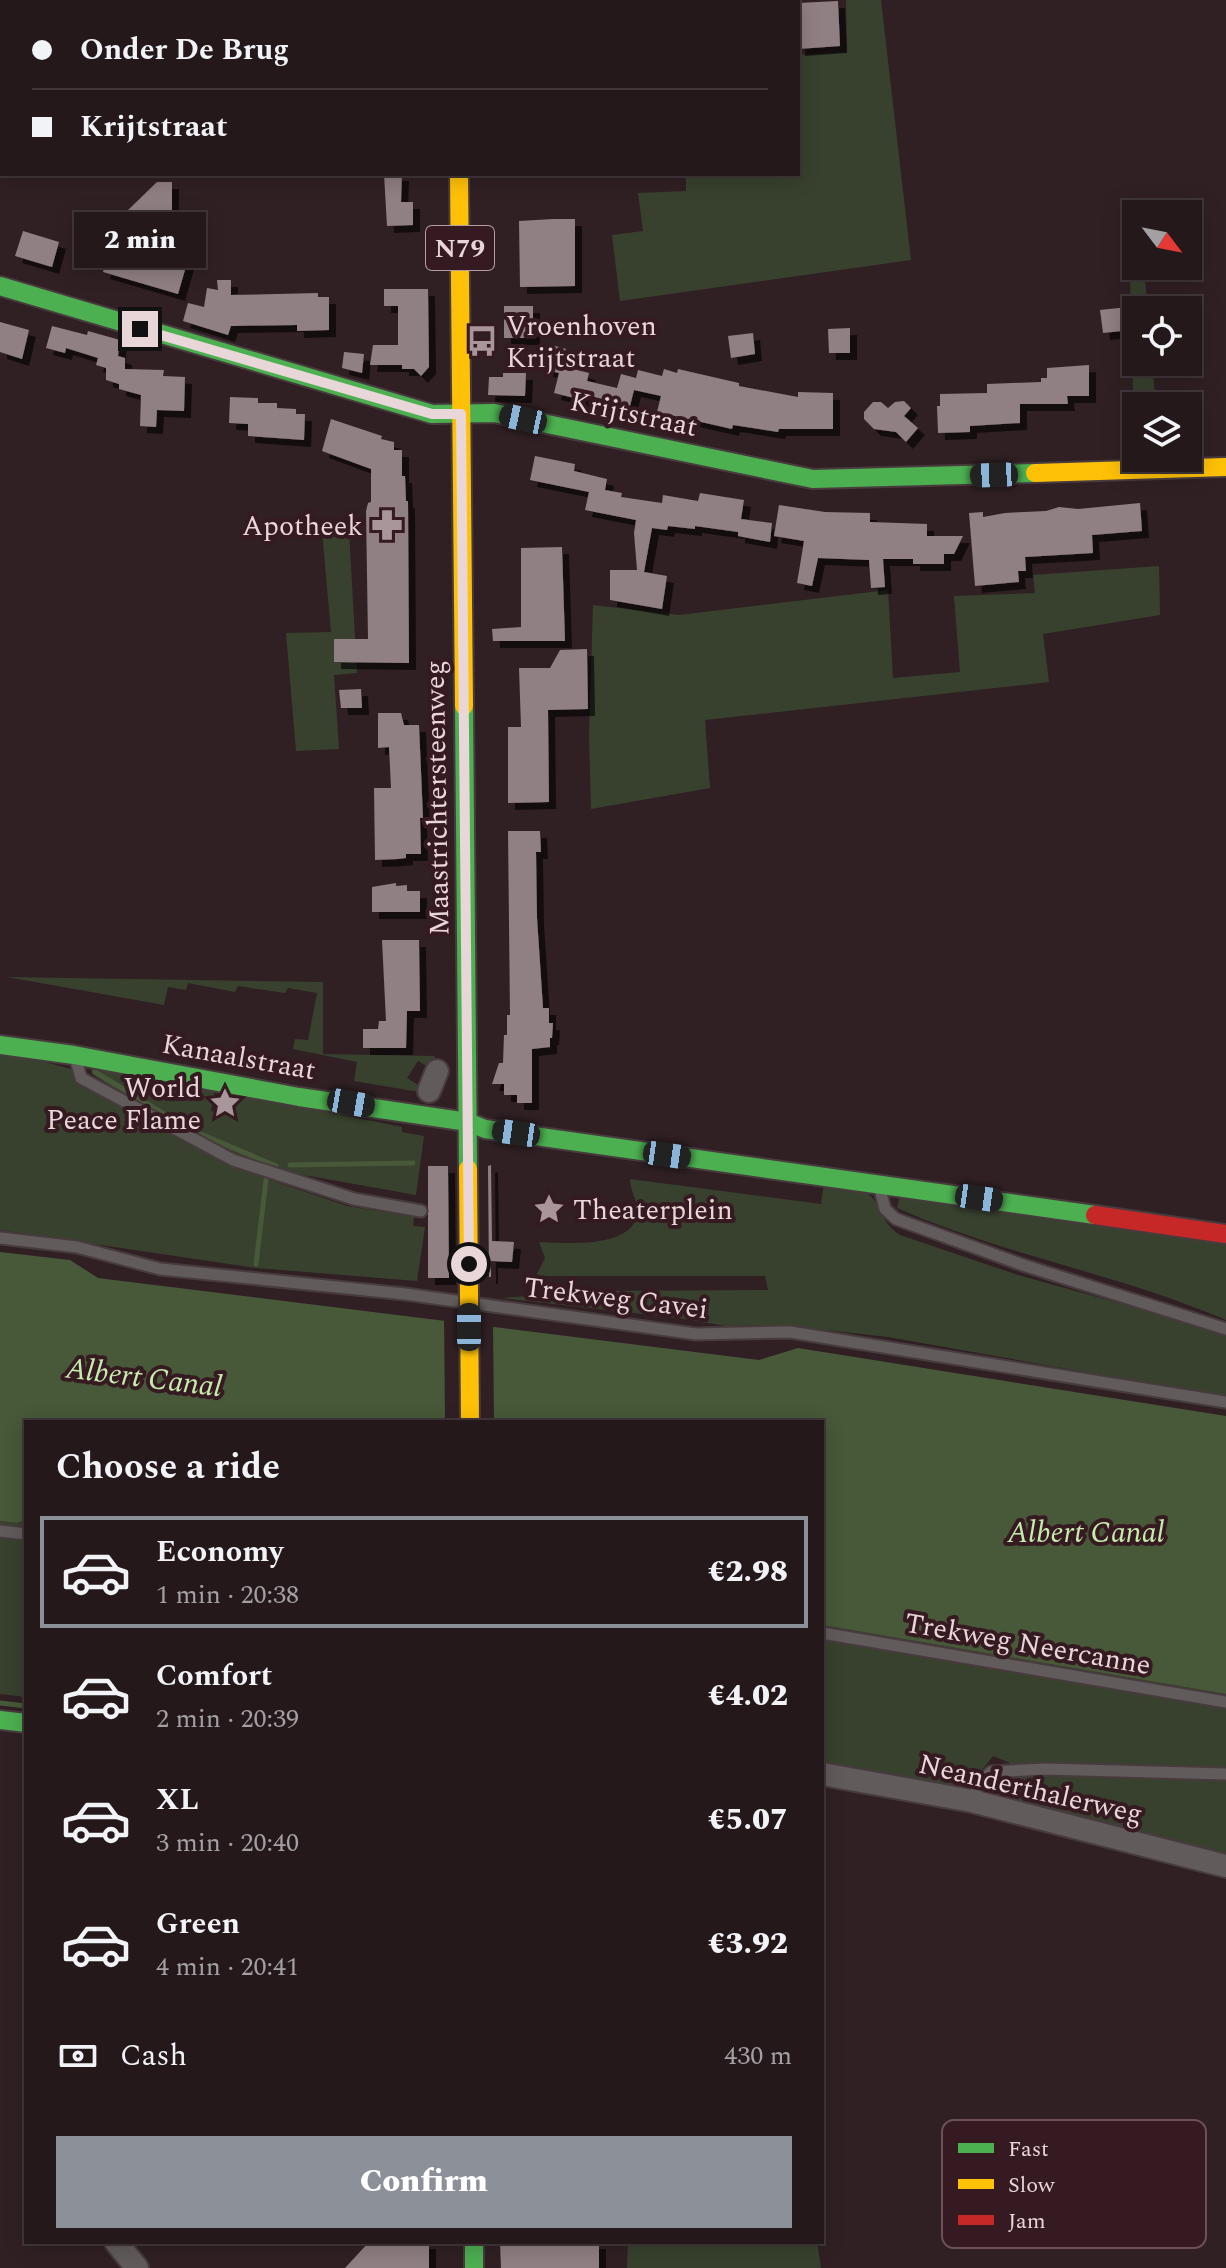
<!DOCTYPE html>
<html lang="en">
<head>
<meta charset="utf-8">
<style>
  :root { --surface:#24181b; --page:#302528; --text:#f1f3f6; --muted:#a3a0a3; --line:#41373a; --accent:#8c9099 }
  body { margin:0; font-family:Spectral,serif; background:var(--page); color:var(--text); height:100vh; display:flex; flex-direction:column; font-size:30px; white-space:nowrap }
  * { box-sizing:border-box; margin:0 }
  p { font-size:26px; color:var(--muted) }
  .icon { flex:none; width:44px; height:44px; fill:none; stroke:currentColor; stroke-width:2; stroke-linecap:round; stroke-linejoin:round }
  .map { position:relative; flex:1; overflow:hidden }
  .drawer { position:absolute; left:24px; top:1420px; width:800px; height:824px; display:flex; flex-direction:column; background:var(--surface); border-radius:0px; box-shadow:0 4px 20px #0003,0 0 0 2px var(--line) }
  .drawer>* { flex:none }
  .banner { position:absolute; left:0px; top:0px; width:800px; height:176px; box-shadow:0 4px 20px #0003,0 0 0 2px var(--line); display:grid; align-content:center; height:176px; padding:0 32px; background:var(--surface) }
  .needle { width:52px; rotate:122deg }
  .tools { position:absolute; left:1122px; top:200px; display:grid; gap:16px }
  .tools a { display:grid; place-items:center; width:80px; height:80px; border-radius:0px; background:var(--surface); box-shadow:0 4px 20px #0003,0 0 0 2px var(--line); font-size:40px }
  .end { position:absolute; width:36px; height:36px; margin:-18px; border:10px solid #e9d6d9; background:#111; box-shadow:0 0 0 4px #111 }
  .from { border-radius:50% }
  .bubble { position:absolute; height:56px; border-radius:0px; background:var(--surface); box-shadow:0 4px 20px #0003,0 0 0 2px var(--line); font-size:26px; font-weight:800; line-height:56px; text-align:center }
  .car { position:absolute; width:24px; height:48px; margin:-24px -12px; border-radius:10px; box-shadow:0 0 6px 2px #0007; background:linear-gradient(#222 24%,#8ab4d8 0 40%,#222 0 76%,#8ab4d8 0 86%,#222 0) }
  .banner b { display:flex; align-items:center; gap:28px; height:76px; font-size:30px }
  .banner b+b { border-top:2px solid var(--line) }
  .banner i { width:20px; height:20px; background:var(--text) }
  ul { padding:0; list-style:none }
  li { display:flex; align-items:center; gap:24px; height:112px; margin:0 16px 12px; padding:0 16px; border:4px solid transparent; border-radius:0px }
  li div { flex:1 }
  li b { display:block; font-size:30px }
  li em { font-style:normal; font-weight:800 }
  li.current { border-color:var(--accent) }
  li>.icon { width:72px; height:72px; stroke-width:1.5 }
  h2 { padding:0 32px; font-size:36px; line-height:96px }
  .pay { display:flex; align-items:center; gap:20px; height:88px; padding:0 32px; font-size:30px }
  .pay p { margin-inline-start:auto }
  .button { display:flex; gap:16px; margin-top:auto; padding:16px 32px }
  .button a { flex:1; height:92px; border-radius:0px; background:var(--accent); color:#fff; font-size:32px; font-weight:800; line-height:92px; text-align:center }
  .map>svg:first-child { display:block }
</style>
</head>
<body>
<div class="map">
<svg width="1226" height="2268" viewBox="0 0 1226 2268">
  <defs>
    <filter id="shadow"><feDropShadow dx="7" dy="7" stdDeviation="0" flood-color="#0009"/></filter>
  </defs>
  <rect width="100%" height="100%" fill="#302024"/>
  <g fill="#38412e">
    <polygon points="846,0 881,0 911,260 620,301 612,235 643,231 638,193 686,191 686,174 798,174 798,55 847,52"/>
    <polygon points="1145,279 1148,310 1136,310 1136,362 1152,362 1156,406 1136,406 1135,461 1130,280"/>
    <polygon points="322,531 349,531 357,673 334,675 339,749 296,751 286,633 331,632"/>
    <polygon points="1159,566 1160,615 1043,634 1049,682 705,720 710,788 591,809 589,736 593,605 679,615 888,590 893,678 960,672 954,596 1035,593 1033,575"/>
    <polygon points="7,977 323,982 323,1054 435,1056 432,1069 418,1061 407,1078 425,1089 425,1093 354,1081 357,1062 293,1049 295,1039 308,1040 317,993 288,988 285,993 238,986 235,992 188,983 186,990 168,987 164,1005"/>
    <polygon points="0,1050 71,1069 192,1146 267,1179 347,1206 414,1217 413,1226 425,1227 417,1281 256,1268 0,1230"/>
    <polygon points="91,1069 215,1089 211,1111 234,1116 239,1094 402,1127 402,1132 424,1136 416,1195 276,1170 189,1133 140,1106 92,1074"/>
    <path d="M630 1179 821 1204 824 1183C837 1186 858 1186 869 1195 883 1206 878 1220 900 1235L1018 1275 1180 1320 1226 1335V1397L888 1337 781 1325 726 1326 678 1318 501 1298 597 1291 768 1290 765 1276H539L537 1274 545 1258 539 1242C564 1243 638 1250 637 1210 637 1199 630 1190 630 1179Z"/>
    <path d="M901 1192 1226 1238V1320C1119 1274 1003 1255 897 1208Z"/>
    <polygon points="26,1520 26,1697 0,1694 0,1521 17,1523"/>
    <polygon points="822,1625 1226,1694 1226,1854 992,1797 990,1784 1010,1763 993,1756 978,1775 960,1791 822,1767"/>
    <polygon points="628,2242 817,2242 821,2268 627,2268"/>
  </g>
  <polygon fill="#475938" points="0,1252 70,1260 98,1278 759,1360 798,1348 1226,1416 1226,1694 822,1625 822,1422 26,1422 26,1520 17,1523 0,1521"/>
  <polygon fill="#302024" points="444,1317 493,1323 494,1422 445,1422"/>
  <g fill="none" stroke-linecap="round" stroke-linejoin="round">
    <g stroke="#475938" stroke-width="5">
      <polyline points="95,1072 189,1129 276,1166"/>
      <polyline points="290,1165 413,1163"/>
      <polyline points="256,1264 266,1180"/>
      <polyline points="0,1703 26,1706"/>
    </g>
  </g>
  <g fill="#907f83" filter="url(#shadow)">
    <polygon points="838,1 840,46 798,49 798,3"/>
    <polygon points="384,174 402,174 401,202 413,202 413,225 387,226"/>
    <polygon points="157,182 172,182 172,211 127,211"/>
    <polygon points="553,219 575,219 575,286 520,287 519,221"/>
    <polygon points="23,231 59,242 52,267 15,256"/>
    <polygon points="112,243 126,247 124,258 153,267 156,253 187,263 178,294 103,272"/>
    <polygon points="217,280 231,280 231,295 318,293 318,297 329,297 329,330 297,331 297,325 231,326 228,335 183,321 188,303 204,307 207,288 218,290"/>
    <polygon points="384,289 428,289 429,367 421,376 414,369 402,369 402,365 370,365 373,345 398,345 398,306 384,306"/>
    <rect x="504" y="306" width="29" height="32"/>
    <polygon points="1128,307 1131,330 1103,333 1100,310"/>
    <polygon points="0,322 29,330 22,359 0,352"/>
    <polygon points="52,326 87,335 88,331 120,340 118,356 125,358 125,369 164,370 163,376 185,377 184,411 157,410 156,427 140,426 141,395 119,389 119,384 106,380 106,368 96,365 98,358 66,348 65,353 46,348"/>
    <polygon points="850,328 850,353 829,353 828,329"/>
    <polygon points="753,333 755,354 731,358 728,336"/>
    <polygon points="552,345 566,349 561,366 589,373 587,381 617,388 621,374 636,378 638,370 662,376 664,369 677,373 678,369 739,383 739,386 798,397 798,392 833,393 833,429 779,429 778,432 733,425 732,429 657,412 661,396 634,390 630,406 583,394 582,400 554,393 559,373 546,370"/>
    <polygon points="344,352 364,354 362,373 342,368"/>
    <polygon points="1089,365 1089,396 1067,396 1068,404 1020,404 1020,423 970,426 970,432 938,433 937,406 940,406 940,394 987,393 987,384 1041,382 1041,378 1047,378 1047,368"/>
    <polygon points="503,373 526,373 525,396 488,395 489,377 503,377"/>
    <polygon points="230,397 258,398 258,403 277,403 277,408 296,409 296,414 305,414 304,440 248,436 248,424 229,423"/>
    <polygon points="904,401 911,408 904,416 918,428 906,442 896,432 874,429 864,419 864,412 873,402 881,402 888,408 895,402"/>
    <polygon points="331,419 382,436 381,439 394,442 394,450 402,450 402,476 405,476 406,501 408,501 409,663 334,662 334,639 368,639 366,511 368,503 371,502 371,469 322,451"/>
    <polygon points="535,456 575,464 574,471 607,479 605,490 622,493 621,497 662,503 663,495 698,501 700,493 744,500 741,519 772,523 770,542 738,536 738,532 695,526 695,529 668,526 667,530 652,528 644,572 667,576 662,609 610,600 610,570 637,570 634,533 636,520 585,510 589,492 530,480"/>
    <polygon points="1140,503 1142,531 1092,535 1093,553 1025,557 1026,571 1018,571 1019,582 975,586 969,513 983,512 983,517 1005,513 1046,511 1059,507 1078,509"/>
    <polygon points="779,505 825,512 870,513 870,522 927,524 927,536 963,536 954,554 944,554 944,564 913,564 913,559 883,559 885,587 871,588 869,560 818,558 812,586 797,583 804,541 774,536"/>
    <polygon points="562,547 565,641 493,641 492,629 521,627 521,548"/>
    <polygon points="587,649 588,709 548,710 549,802 508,803 508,727 521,727 519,668 550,668 560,650"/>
    <polygon points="361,689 362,708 341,708 339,690"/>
    <polygon points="378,713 401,713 404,725 419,725 423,818 420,818 421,854 406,854 406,858 398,859 375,860 374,788 391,788 389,747 378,748"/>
    <polygon points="508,831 540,831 541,852 536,852 537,918 543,1008 549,1008 549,1023 553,1023 552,1038 550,1038 550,1047 532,1049 532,1103 517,1103 517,1095 504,1095 504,1084 492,1084 499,1063 503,1063 504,1035 507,1035 507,1015 510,1015"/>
    <polygon points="396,883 396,886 407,885 407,891 420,891 420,912 372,912 372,887"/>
    <polygon points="382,940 419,940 420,1011 407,1011 406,1048 363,1048 363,1029 378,1029 379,1021 386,1021"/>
    <polygon points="491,1165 492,1241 514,1242 512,1262 491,1261 491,1277 489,1277 488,1166"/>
    <polygon points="428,1166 448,1166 449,1278 428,1278"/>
    <polygon points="369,2242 429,2242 429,2268 345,2268"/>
    <polygon points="500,2242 599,2242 599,2268 501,2268"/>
  </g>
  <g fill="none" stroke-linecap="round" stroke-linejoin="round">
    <defs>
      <g id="lane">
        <polyline points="76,1060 81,1078 233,1160 354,1199 421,1211"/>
        <polyline points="880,1189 885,1209 896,1219 1023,1265 1226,1329"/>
        <polyline points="0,1238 77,1247 160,1269 405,1294 696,1334 790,1332 1226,1402"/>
        <polyline points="0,1531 26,1534"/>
        <polyline points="822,1633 1226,1702"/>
        <polyline points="972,1801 978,1785 991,1772 1045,1769 1226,1774"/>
      </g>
      <g id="street">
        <polyline points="108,2 110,0"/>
        <polyline points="0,129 2,127"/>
        <polyline points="429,1091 437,1071"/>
        <polyline points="822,1774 972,1801 1226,1866"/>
        <polyline points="116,2242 137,2268"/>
      </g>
      <g id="fast">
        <polyline points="0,286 432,414 494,413 813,479 1035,473"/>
        <polyline points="464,706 468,1169"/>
        <polyline points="0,1045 74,1055 299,1097 468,1122 485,1129 1095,1215"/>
        <polyline points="0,1720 26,1723"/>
        <polyline points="474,2242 474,2268"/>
      </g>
      <g id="slow">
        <polyline points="458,0 458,2"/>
        <polyline points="459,174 464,706"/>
        <polyline points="1035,473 1226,467"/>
      </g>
      <polyline id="jam" points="1095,1215 1226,1234"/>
    </defs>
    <use href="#lane" stroke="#483b3e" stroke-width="15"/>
    <use href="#street" stroke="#483b3e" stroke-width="26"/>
    <use href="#fast" stroke="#483b3e" stroke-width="22"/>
    <use href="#slow" stroke="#483b3e" stroke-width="22"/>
    <use href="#jam" stroke="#483b3e" stroke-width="22"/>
    <use href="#lane" stroke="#615b5c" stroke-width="11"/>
    <use href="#street" stroke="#615b5c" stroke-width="22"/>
    <use href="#fast" stroke="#4caf50" stroke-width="18"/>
    <use href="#slow" stroke="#ffc107" stroke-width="18"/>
    <use href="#jam" stroke="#c62828" stroke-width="18"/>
    <defs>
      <polyline id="slow-bridge" points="468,1169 470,1422"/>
    </defs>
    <use href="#slow-bridge" stroke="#483b3e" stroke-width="22" stroke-linecap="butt"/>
    <use href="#slow-bridge" stroke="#ffc107" stroke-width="18"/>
  </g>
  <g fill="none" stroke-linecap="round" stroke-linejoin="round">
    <polyline stroke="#e9d6d9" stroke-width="10" points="140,329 432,414 461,414 469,1264"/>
  </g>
  <defs>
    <symbol id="bus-bare" viewBox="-9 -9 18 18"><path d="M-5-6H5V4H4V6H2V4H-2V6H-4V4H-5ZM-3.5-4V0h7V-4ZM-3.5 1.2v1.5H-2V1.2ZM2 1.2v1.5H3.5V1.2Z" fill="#a8969a" stroke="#361a21" stroke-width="2.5" paint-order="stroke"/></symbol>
    <symbol id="pharmacy-bare" viewBox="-9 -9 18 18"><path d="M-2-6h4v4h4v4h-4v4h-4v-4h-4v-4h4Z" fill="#a8969a" stroke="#361a21" stroke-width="2.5" paint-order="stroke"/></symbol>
    <symbol id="sight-bare" viewBox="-9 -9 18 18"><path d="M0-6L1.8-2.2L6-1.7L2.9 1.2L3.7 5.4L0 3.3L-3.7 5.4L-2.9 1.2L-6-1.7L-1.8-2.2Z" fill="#a8969a" stroke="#361a21" stroke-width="2.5" paint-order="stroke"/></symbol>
  </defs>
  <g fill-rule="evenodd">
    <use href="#bus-bare" x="460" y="319" width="44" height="44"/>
    <use href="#pharmacy-bare" x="365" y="503" width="44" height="44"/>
    <use href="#sight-bare" x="203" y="1081" width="44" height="44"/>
    <use href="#sight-bare" x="527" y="1187" width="44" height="44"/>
  </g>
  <g text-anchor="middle" stroke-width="8" stroke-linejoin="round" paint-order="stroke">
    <rect fill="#361a21" stroke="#b39ea2" stroke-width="2" x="426" y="226" width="68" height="44" rx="6"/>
    <g font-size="26" font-weight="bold" fill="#e9d6d9">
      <text x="460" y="257">N79</text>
    </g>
    <g font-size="28" fill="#e9d6d9" stroke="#361a21" text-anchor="start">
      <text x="506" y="335">Vroenhoven<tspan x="506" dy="32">Krijtstraat</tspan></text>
      <text x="363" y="535" text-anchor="end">Apotheek</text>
      <text x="201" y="1097" text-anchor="end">World<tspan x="201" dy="32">Peace Flame</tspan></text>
      <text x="573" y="1219">Theaterplein</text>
    </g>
    <g font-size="28" fill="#e9d6d9" stroke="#361a21">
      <text transform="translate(634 413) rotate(12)" y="10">Krijtstraat</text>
      <text transform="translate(436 798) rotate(-91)" y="10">Maastrichtersteenweg</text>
      <text transform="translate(239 1056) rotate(10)" y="10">Kanaalstraat</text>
      <text transform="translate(616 1297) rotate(7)" y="10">Trekweg Cavei</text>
      <text transform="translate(1028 1643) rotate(10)" y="10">Trekweg Neercanne</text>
      <text transform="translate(1031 1788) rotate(13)" y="10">Neanderthalerweg</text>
    </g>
    <g font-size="30" font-style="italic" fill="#c6ecad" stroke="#361a21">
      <text transform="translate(144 1377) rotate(7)" y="10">Albert Canal</text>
      <text x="1086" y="1542">Albert Canal</text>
    </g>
  </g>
  <rect x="942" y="2120" width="264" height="128" rx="12" fill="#361a21" stroke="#6c5258" stroke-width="2"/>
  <rect x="958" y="2143" width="36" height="10" fill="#4caf50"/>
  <rect x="958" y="2179" width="36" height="10" fill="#ffc107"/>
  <rect x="958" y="2215" width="36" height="10" fill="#c62828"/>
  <g font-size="22" fill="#e9d6d9">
    <text x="1008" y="2156">Fast</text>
    <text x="1008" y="2192">Slow</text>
    <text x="1008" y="2228">Jam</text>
  </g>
</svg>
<div class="tools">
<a><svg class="needle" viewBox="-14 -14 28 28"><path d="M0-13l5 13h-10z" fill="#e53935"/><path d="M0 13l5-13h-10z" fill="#a3a0a3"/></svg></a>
<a><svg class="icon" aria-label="locate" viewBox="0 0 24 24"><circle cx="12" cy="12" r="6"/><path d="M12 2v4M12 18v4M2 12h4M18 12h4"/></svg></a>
<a><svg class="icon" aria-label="layers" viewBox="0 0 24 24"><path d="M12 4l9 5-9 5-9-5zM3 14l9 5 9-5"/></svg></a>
</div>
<i class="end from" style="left:469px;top:1264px"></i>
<i class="end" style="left:140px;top:329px"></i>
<div class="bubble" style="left:74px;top:212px;width:132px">2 min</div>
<i class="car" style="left:523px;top:419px;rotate:282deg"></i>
<i class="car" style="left:994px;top:475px;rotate:268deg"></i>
<i class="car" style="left:351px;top:1103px;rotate:100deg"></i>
<i class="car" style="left:516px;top:1133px;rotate:278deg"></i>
<i class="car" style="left:667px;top:1155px;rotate:98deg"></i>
<i class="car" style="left:979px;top:1198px;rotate:98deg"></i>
<i class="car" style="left:469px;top:1327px;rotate:0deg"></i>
<div class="banner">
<b><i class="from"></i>Onder De Brug</b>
<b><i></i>Krijtstraat</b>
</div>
<section class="drawer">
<h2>Choose a ride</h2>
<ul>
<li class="current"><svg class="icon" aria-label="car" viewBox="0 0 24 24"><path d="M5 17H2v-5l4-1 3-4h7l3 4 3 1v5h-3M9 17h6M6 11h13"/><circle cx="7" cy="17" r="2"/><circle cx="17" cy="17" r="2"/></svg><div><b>Economy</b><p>1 min · 20:38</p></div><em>€2.98</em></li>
<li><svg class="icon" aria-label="car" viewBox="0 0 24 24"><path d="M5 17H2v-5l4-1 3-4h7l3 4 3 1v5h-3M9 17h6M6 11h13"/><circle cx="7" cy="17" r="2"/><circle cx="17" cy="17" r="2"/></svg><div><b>Comfort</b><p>2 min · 20:39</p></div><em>€4.02</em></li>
<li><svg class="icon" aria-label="car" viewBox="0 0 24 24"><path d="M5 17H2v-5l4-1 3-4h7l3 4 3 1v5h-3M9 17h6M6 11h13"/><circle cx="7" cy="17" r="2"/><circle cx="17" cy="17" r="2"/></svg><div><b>XL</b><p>3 min · 20:40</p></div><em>€5.07</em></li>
<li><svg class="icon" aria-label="car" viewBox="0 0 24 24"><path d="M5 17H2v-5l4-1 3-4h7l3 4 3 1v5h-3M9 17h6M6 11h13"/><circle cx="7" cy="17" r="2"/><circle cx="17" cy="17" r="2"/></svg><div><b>Green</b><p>4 min · 20:41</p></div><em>€3.92</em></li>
</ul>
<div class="pay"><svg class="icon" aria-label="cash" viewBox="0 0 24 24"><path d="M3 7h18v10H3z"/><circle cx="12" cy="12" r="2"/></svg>Cash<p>430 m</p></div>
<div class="button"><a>Confirm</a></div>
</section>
</div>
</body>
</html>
